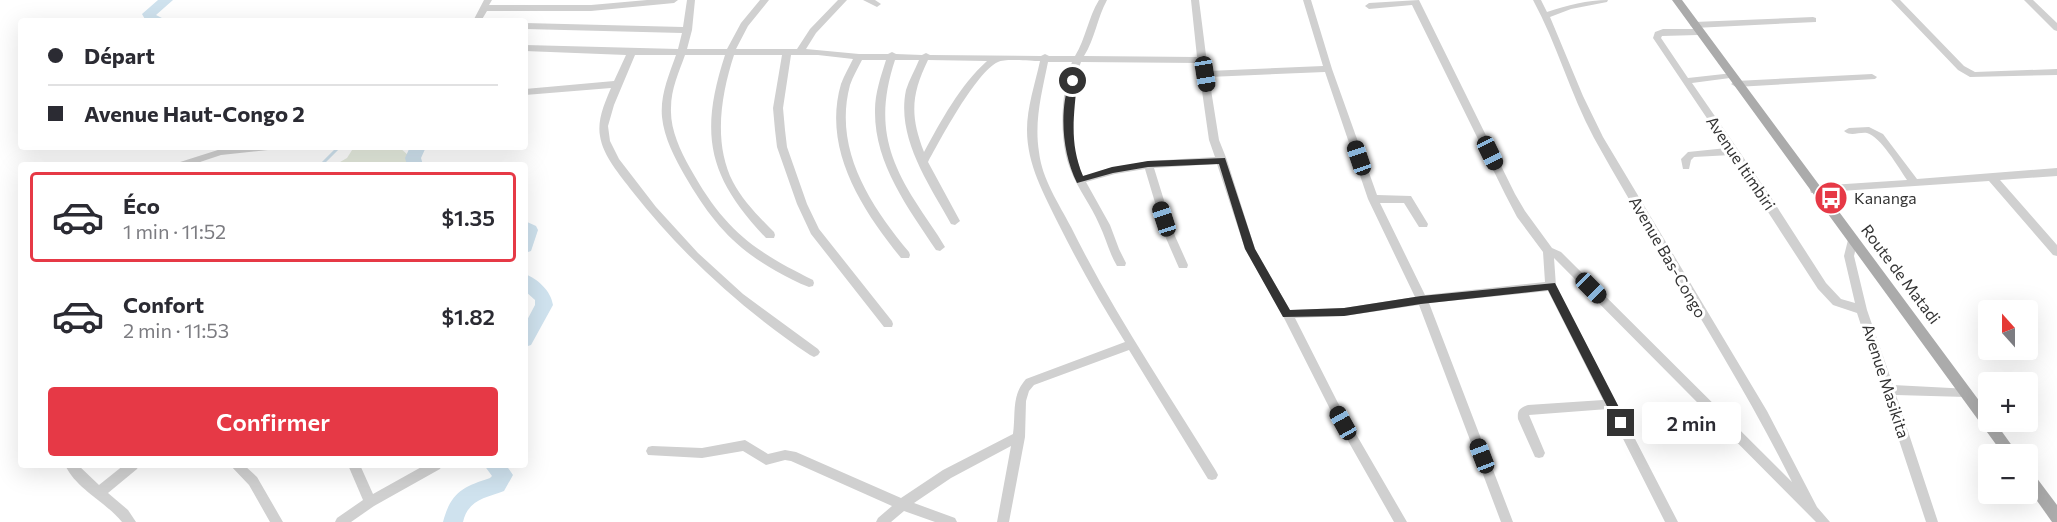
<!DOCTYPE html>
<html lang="fr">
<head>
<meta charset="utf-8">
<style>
  :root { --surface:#fff; --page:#f7f7f7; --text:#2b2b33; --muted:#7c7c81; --line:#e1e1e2; --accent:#e63946 }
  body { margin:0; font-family:Commissioner,sans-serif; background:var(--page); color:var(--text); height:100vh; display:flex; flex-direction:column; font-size:22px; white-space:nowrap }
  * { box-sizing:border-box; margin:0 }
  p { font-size:20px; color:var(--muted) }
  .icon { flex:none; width:33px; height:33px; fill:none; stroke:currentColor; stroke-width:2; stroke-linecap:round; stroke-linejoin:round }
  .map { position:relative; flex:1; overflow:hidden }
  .details { position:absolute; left:18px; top:162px; width:510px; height:306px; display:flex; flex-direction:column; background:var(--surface); border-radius:6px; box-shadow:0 6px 24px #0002 }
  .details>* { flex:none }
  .hud { position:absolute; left:18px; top:18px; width:510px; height:132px; border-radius:6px; box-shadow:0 6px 24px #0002; display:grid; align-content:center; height:132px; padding:0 30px; background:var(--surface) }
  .needle { width:39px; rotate:339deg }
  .controls { position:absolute; left:1978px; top:300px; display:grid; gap:12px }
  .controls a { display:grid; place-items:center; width:60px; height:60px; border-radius:6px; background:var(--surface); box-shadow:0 6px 24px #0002; font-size:30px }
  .end { position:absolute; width:27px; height:27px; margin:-14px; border:8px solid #333; background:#fff; box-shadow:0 0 0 3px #fff }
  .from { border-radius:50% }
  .bubble { position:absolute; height:42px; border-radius:6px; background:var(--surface); box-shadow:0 6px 24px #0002; font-size:20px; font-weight:600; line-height:42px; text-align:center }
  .car { position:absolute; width:18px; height:36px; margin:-18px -9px; border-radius:8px; box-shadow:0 0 4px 2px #0007; background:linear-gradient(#222 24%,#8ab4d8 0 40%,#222 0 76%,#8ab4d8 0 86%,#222 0) }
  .hud b { display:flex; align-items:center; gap:21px; height:57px; font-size:22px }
  .hud b+b { border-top:2px solid var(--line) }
  .hud i { width:15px; height:15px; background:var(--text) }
  ul { padding:10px 0 0; list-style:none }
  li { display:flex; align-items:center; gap:18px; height:90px; margin:0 12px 9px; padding:0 18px; border:3px solid transparent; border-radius:6px }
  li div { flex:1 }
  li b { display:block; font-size:22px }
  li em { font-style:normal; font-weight:600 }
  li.selected { border-color:var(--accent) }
  li>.icon { width:54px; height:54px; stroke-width:1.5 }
  .primary-button { display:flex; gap:12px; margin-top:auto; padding:12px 30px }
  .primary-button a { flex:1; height:69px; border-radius:6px; background:var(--accent); color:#fff; font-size:24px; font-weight:600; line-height:69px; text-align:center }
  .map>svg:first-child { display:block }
</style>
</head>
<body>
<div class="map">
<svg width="2057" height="522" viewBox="0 0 2057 522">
  <rect width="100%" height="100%" fill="#fff"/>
  <polygon fill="#e6ecdf" points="354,147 399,147 409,156 409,165 335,165 347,158"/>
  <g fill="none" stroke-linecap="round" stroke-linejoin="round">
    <polyline stroke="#cfe2ee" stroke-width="3" points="321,165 339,147"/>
    <g fill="#cfe2ee" fill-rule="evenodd">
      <polygon points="158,0 173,0 156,15 168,21 146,21 142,14"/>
      <polygon points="410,147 426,147 421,158 423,165 407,165 405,158"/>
      <polygon points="525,221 536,226 538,230 531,251 525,253"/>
      <path d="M525 274C538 279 551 291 553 305L531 345 525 347V324L535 305V300L525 291Z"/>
      <path d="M484 465H506L513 475 504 491C485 498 468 500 463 522H443C451 492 463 487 490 478L492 476Z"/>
    </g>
    <g fill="#d0d0d0" fill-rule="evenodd">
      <polygon points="484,0 492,0 489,5 591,5 647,0 678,0 674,3 591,11 487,11 481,21 473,21"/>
      <path d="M687 0H695L692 30 687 49H727L741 23 760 0H769L748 26 736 49H797L810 29 838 0H847L816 33 806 49 859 54H888L892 52 896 54 922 55 926 53 930 55 1041 56 1045 54 1049 56H1075C1086 38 1088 18 1099 0H1107C1097 18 1095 39 1084 56L1197 57 1191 0H1199L1208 71 1323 66 1303 0H1311L1332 69 1377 195 1411 196 1428 224 1427 227H1419L1404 203H1380L1425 295 1545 282 1543 252 1517 217 1505 194 1412 5 1369 9 1365 6 1369 3 1419 0 1515 194 1525 211 1552 248 1561 252 1792 482C1733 363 1658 254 1594 138 1570 93 1557 44 1533 0H1541L1547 12C1568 5 1587 0 1608 0L1607 2 1571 9 1550 17 1583 96 1603 137 1767 411 1817 507 1830 522H1816L1554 258 1556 286 1678 522H1665L1608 409 1529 415 1545 453 1543 457 1539 458 1535 457 1518 419C1517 410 1520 408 1528 405L1603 400 1548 291 1429 303 1513 522H1501L1419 305 1344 316 1295 318 1338 403 1407 522H1394L1330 409 1283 316 1245 249 1217 164 1154 168 1175 236 1188 265 1187 268H1179L1165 236 1145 169 1115 174 1086 182 1110 225 1119 249 1126 263 1125 266H1117C1109 253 1106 238 1099 224 1091 205 1078 189 1071 171 1058 141 1061 91 1072 62H1048C1042 92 1034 121 1039 152 1042 179 1059 204 1071 227 1113 312 1167 391 1216 471L1218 475 1216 479 1212 480 1208 479 1129 350 1034 385 1029 391 1026 401 1025 437 1009 522H997L1011 446 951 478 914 503 955 518 957 522H935L904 511 891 522H876L878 518 892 506 791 461 785 460 766 465 743 451 702 458 648 455 646 451 648 447 652 446 702 448 745 440 768 454 785 450 796 452 901 498 943 470 1013 434C1016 413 1011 396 1026 379L1125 342C1101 304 1079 265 1059 225 1044 194 1027 165 1027 130 1027 107 1035 84 1040 61 1030 61 1005 58 998 62 976 72 940 140 928 162L960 221 955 225 951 224C929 184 896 138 906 90 909 80 915 70 919 60H895C877 115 884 152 915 201 924 216 936 231 945 247L940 251 936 250C908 208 874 163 875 110 875 93 881 76 886 60H862C858 68 853 76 850 85 833 149 870 205 909 252L910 255 909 258H901C862 210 822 149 841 84 844 76 849 67 853 59L818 55H791L783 108 785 130 787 147 807 204 819 229 892 321 893 324 892 327H884L811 234 797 204 777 147 775 130 773 108 782 55H734C721 95 713 143 733 182 743 201 759 217 774 232L775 235 774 238H766C708 177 699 135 725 55H685C679 72 671 89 671 108 670 129 680 150 690 168 724 229 752 250 813 280L814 283 813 286 809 287C798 283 787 277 776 271 733 247 710 219 685 176 675 158 664 138 662 117 660 95 669 75 676 55H635L614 105 608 126 610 141 619 159 656 207 698 253 743 294 818 349 820 352 818 355 814 357 810 355C742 309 683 256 632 191 620 175 603 156 600 136 597 120 605 102 611 88L525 95V89L614 81 626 55 525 51V45L678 49 682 33 525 29V23L683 27ZM928 60 987 61C960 85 941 121 924 152 910 116 911 95 928 60ZM1081 62 1198 63 1209 140 1215 157 1148 161 1083 176C1068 144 1069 94 1081 62ZM1325 72 1368 199 1415 297 1344 308 1290 310 1255 249 1227 160 1219 140 1209 77Z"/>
      <polygon points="863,0 875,0 881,4 877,7"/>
      <polygon points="1891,0 1900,0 1964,66 1975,72 2057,69 2057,75 1970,77 1958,70"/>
      <polygon points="2024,0 2033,0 2057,23 2057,31 2054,30"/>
      <polygon points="1813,17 1816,18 1816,22 1694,28 1690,25 1694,22"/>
      <polygon points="1663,29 1698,29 1702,32 1698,35 1662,36 1661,38 1688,78 1733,73 1735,75 1733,77 1730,78 1692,83 1770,196 1826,283 1841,299 1855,303 1844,256 1849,236 1857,236 1858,239 1854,256 1867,310 1893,385 1970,389 1972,392 1970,395 1966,397 1896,395 1938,522 1926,522 1857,313 1833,305 1818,289 1731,155 1694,157 1691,160 1689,169 1683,169 1681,159 1688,152 1727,148 1653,38 1655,32"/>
      <polygon points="1872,74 1877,77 1875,79 1736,87 1731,84 1736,81"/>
      <path d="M1869 127 1883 134 1917 179 2057 168V176L2000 180 2057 245V256L2053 255 1989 181 1811 193 1810 190 1811 187 1815 186 1907 180C1899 168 1880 136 1867 133 1858 132 1851 137 1844 131L1849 128Z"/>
      <polygon points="236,147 273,147 268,150 221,155 191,165 175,165 177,163 221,149"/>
      <path d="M65 465H78L99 485 124 465H139L137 469 108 493 128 510 136 522H122C105 501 77 490 65 465Z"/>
      <polygon points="230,465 244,465 257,477 283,522 270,522 249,485"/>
      <polygon points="348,465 360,465 373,494 425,465 442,465 440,469 374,506 351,522 335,522 337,518 363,500"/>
    </g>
    <g fill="#ababab" fill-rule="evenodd">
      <polygon points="1672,0 1682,0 1989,414 1989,422 1995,422 2018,454 2003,454"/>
      <polygon points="2028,471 2033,473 2057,505 2057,522 2052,522 2028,488"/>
    </g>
  </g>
  <path fill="#333" d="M1070 79 1077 81C1074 117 1069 142 1083 176L1112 167 1148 161 1225 158 1255 249 1290 310 1344 308 1421 296 1555 283 1625 419V426H1617L1548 290 1421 304 1344 316 1283 317 1245 249 1219 164 1148 167 1113 173 1077 183C1062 153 1059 111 1070 79Z"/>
  <defs>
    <symbol id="bus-disc" viewBox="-11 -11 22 22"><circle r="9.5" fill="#e63946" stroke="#fff"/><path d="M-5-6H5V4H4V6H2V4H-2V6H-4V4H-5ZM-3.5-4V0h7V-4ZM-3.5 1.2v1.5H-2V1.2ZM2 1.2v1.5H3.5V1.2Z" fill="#fff"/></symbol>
  </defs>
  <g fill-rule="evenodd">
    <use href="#bus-disc" x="1812" y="179" width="38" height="38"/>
  </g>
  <g text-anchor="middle" stroke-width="6" stroke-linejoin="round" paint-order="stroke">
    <g font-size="16" fill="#333" stroke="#fff">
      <text transform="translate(1741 163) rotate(56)" y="6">Avenue Itimbiri</text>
      <text transform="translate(1668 257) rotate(60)" y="6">Avenue Bas-Congo</text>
      <text transform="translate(1901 274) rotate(53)" y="6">Route de Matadi</text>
      <text transform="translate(1886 381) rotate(72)" y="6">Avenue Masikita</text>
    </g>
    <g font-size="16" fill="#333" stroke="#fff" text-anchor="start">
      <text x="1854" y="204">Kananga</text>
    </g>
  </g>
</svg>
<div class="controls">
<a><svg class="needle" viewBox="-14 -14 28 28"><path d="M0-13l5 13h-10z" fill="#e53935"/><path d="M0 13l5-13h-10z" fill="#7c7c81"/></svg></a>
<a>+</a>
<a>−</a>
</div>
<i class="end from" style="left:1073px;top:81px"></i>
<i class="end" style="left:1621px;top:423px"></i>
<div class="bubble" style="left:1642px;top:402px;width:99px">2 min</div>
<i class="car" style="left:1205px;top:74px;rotate:171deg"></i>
<i class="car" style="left:1490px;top:153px;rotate:154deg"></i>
<i class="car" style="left:1359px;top:158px;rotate:341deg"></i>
<i class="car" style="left:1164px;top:219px;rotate:342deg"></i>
<i class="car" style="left:1591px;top:288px;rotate:135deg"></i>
<i class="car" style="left:1343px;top:423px;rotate:331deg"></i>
<i class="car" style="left:1482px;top:456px;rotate:339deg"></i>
<div class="hud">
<b><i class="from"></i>Départ</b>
<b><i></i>Avenue Haut-Congo 2</b>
</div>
<section class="details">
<ul>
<li class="selected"><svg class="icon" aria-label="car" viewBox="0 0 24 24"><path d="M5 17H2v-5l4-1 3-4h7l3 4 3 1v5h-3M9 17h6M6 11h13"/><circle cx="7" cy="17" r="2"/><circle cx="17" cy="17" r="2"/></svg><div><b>Éco</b><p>1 min · 11:52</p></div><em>$1.35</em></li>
<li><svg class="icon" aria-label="car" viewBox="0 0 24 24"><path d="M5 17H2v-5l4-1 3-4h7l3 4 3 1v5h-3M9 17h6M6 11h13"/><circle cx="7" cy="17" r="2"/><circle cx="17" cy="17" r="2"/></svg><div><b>Confort</b><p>2 min · 11:53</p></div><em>$1.82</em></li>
</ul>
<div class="primary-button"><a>Confirmer</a></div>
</section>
</div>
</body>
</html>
